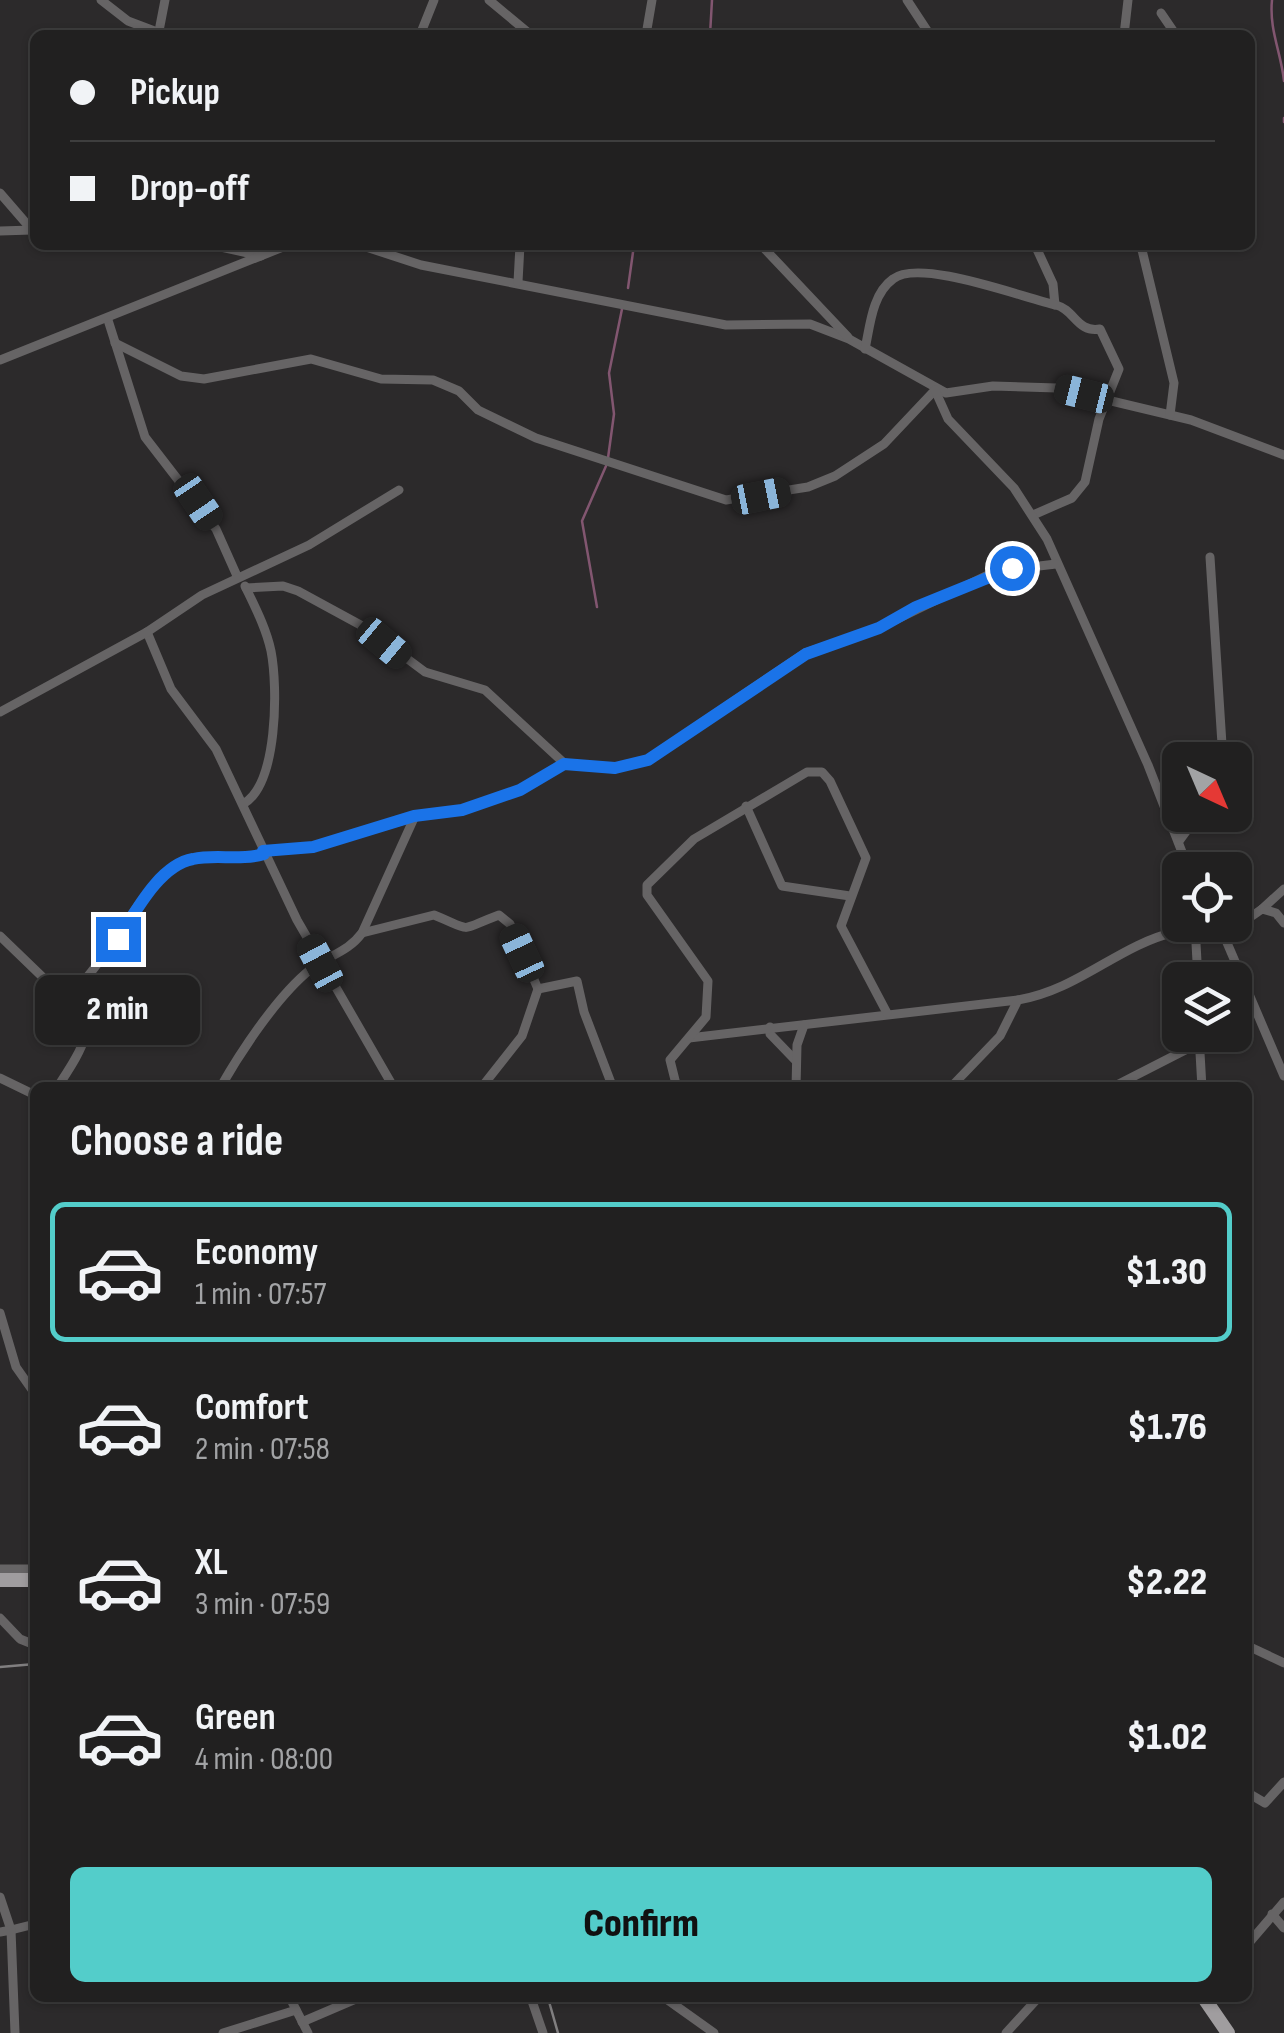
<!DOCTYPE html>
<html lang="en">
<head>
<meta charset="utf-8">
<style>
  :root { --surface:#212020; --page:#2d2d2d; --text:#f1f3f6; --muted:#a2a3a5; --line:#3e3e3e; --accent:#53cdca }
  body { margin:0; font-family:"Sofia Sans Condensed",sans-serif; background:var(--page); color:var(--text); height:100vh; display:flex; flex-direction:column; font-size:38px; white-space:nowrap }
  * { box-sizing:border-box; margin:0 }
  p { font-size:32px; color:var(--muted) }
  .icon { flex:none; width:55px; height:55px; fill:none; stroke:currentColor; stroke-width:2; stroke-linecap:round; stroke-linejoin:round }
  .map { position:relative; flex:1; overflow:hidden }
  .side { position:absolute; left:30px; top:1082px; width:1222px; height:920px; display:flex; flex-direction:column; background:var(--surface); border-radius:15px; box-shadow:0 2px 8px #0004,0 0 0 2px var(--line) }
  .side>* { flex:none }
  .top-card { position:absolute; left:30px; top:30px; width:1225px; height:220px; border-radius:15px; box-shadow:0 2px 8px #0004,0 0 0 2px var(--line); display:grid; align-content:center; height:220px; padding:0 40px; background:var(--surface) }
  .needle { width:65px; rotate:136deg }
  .controls { position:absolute; left:1162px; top:742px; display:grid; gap:20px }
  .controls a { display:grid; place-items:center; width:90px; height:90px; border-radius:15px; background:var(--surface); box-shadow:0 2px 8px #0004,0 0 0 2px var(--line); font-size:50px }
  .end { position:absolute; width:45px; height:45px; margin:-22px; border:12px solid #1a73e8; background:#fff; box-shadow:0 0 0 5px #fff }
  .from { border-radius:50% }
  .bubble { position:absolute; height:70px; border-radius:15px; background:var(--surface); box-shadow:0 2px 8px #0004,0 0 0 2px var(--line); font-size:32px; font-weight:800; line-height:70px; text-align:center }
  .car { position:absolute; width:30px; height:60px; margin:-30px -15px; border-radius:12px; box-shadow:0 0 8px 2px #0007; background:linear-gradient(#222 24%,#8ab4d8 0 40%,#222 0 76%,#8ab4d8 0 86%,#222 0) }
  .top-card b { display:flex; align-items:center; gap:35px; height:95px; font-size:38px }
  .top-card b+b { border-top:2px solid var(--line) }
  .top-card i { width:25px; height:25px; background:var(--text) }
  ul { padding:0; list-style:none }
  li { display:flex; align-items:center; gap:30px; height:140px; margin:0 20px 15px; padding:0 20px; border:5px solid transparent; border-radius:15px }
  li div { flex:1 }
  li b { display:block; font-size:38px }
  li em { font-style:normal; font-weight:800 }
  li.on { border-color:var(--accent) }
  li>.icon { width:90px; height:90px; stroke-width:1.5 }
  h2 { padding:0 40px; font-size:45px; line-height:120px }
  .primary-button { display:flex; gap:20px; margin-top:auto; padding:20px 40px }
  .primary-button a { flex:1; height:115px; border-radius:15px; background:var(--accent); color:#111; font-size:40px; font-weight:800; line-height:115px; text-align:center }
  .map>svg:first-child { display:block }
</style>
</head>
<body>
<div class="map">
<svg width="1284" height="2033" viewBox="0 0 1284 2033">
  <rect width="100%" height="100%" fill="#2c2a2b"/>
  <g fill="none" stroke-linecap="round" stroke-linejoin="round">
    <g stroke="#825670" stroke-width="2.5">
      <path d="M1272 0C1269 30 1281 52 1284 81"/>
      <polyline points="710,35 712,0"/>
      <polyline points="1284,118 1284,122"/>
      <polyline points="628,288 634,245"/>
      <polyline points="608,458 614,414 609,373 622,309"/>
      <polyline points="597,607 582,521 606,466"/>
    </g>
    <g stroke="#666465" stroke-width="9">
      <polyline points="101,0 128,21 165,35"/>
      <polyline points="489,0 531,35"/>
      <polyline points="907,0 930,35"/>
      <polyline points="1161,13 1176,35"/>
      <polyline points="159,31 165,0"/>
      <polyline points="420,35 434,0"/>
      <polyline points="646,35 652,0"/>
      <polyline points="1124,35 1128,0"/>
      <polyline points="0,193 32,230"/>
      <polyline points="0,231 32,230"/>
      <polyline points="179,245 195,245"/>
      <polyline points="212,245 261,256"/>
      <polyline points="360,245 421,265 726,325 810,324 849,339 946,393 993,386 1057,388 1191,420 1284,455"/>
      <polyline points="761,245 848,337"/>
      <polyline points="1035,245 1053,284 1055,305"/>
      <polyline points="1137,245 1142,250 1174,383 1170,415"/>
      <polyline points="518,282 520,245"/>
      <polyline points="108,320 145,437 216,529 237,576"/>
      <polyline points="115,343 181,376 204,379 311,359 381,379 433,380 459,391 478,410 536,438 726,500 808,487 835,476 884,444 935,390"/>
      <path d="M865 349C870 326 872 294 893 279 919 258 1021 297 1056 305 1075 310 1077 333 1100 329L1119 369 1099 419 1085 482 1072 498 1033 515"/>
      <polyline points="0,360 288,245"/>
      <polyline points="935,390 948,419 1014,488 1047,539 1148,765 1189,870"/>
      <polyline points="1210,557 1223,760"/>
      <polyline points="246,588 283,586 298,591 366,628 425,672 485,690 564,763"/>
      <polyline points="147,632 171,689 216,749 297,920 394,1088"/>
      <polyline points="0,712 147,632 202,595 309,545 399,490"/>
      <path d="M243 804C278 785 278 687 271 651 266 628 255 607 245 586"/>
      <polyline points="746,806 782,886 850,896"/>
      <polyline points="1179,841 1198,815"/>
      <polyline points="263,851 313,847 425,814 463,810 520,790 564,763 615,769 647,760 805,653 879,628 996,571 1056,564"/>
      <polyline points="1262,909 1284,889"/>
      <polyline points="1195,925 1198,980"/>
      <polyline points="1222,931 1284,1076"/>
      <path d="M362 933 434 915C476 932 456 931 499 915L510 924 538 989 522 1036 481 1088"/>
      <polyline points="0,936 56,990 76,989"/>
      <polyline points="538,989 577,981 584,1012 613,1088"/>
      <polyline points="770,1027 770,1034 796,1061"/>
      <polyline points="1199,1035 1202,1088"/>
      <polyline points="689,1038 1018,1000"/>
      <polyline points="0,1078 35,1095"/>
      <path d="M57 1088C78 1055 102 1024 76 989 109 958 144 881 180 863 204 851 238 861 264 855"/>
      <path d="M220 1088C241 1051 278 995 311 969 329 955 348 952 362 933L415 816"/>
      <polyline points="677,1088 670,1060 706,1017 708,981 647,895 647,885 694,839 807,772 822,772 830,781 866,858 841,926 887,1013"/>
      <polyline points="796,1088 797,1045 804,1025"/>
      <path d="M950 1088 1000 1036 1018 1000C1078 990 1119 945 1175 932 1215 923 1222 939 1262 909L1276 913 1284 923"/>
      <polyline points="1111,1088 1199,1043"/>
      <polyline points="0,1313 16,1367 35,1394"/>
      <polyline points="0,1569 35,1569"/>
      <polyline points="0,1618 20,1639 35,1645"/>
      <polyline points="1248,1646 1284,1663"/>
      <polyline points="1248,1793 1265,1803 1284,1782"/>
      <polyline points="0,1897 11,1930 35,1924"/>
      <polyline points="1272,1914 1284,1928"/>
      <polyline points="0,1932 11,1930 15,2033"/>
      <polyline points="1248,1944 1284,1902"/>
      <polyline points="290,1998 308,2033"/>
      <polyline points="531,1998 543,2033"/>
      <polyline points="665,1998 714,2033"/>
      <polyline points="302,2022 358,1998"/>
      <polyline points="223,2033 296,2010"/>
      <polyline points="1006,2033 1038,1998"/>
    </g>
    <g stroke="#a09d9f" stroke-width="14">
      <polyline points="0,1580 35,1580"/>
      <polyline points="1204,1998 1228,2033"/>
    </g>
    <g stroke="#817f80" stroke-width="2.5">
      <polyline points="0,1667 35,1664"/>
      <polyline points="548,1998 558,2033"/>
    </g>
  </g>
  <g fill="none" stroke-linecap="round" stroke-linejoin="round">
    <path stroke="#1a73e8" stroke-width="12" d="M118 939C135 913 159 865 193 859 216 854 240 861 264 854L263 851 313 847 414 816 462 810 520 790 564 764 615 768 648 760 806 654 879 628 916 607 1012 568"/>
  </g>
</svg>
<div class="controls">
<a><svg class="needle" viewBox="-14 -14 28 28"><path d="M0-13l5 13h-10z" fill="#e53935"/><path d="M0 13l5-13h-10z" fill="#a2a3a5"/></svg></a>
<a><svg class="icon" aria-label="locate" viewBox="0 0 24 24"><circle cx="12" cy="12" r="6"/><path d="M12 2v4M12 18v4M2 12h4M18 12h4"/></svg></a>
<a><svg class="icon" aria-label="layers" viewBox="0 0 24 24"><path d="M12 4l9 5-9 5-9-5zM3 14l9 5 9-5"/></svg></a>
</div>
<i class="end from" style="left:1012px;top:568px"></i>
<i class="end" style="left:118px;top:939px"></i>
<div class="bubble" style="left:35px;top:975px;width:165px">2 min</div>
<i class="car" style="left:1084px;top:394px;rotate:284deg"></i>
<i class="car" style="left:761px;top:496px;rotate:79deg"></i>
<i class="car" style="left:198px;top:502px;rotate:146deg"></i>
<i class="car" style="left:384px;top:643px;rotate:130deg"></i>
<i class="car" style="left:522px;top:953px;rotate:335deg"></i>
<i class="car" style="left:320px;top:963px;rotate:332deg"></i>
<div class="top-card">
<b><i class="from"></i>Pickup</b>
<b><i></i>Drop-off</b>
</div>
<section class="side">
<h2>Choose a ride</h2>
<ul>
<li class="on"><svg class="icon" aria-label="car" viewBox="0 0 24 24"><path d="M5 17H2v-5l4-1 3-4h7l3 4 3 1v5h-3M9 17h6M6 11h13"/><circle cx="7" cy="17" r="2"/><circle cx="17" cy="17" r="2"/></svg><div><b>Economy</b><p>1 min · 07:57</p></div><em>$1.30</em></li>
<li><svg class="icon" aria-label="car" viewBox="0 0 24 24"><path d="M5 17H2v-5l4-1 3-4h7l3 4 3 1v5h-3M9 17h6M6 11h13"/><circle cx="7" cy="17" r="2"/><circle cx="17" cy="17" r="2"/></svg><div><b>Comfort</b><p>2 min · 07:58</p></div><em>$1.76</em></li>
<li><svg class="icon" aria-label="car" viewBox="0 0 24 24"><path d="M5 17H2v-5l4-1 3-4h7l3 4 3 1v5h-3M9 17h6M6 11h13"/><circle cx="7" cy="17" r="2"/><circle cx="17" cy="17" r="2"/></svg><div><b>XL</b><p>3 min · 07:59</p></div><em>$2.22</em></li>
<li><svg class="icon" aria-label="car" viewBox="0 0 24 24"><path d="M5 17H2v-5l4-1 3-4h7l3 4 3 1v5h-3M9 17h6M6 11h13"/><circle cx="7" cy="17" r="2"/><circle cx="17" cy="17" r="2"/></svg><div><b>Green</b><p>4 min · 08:00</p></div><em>$1.02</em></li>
</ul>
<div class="primary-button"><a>Confirm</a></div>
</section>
</div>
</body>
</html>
